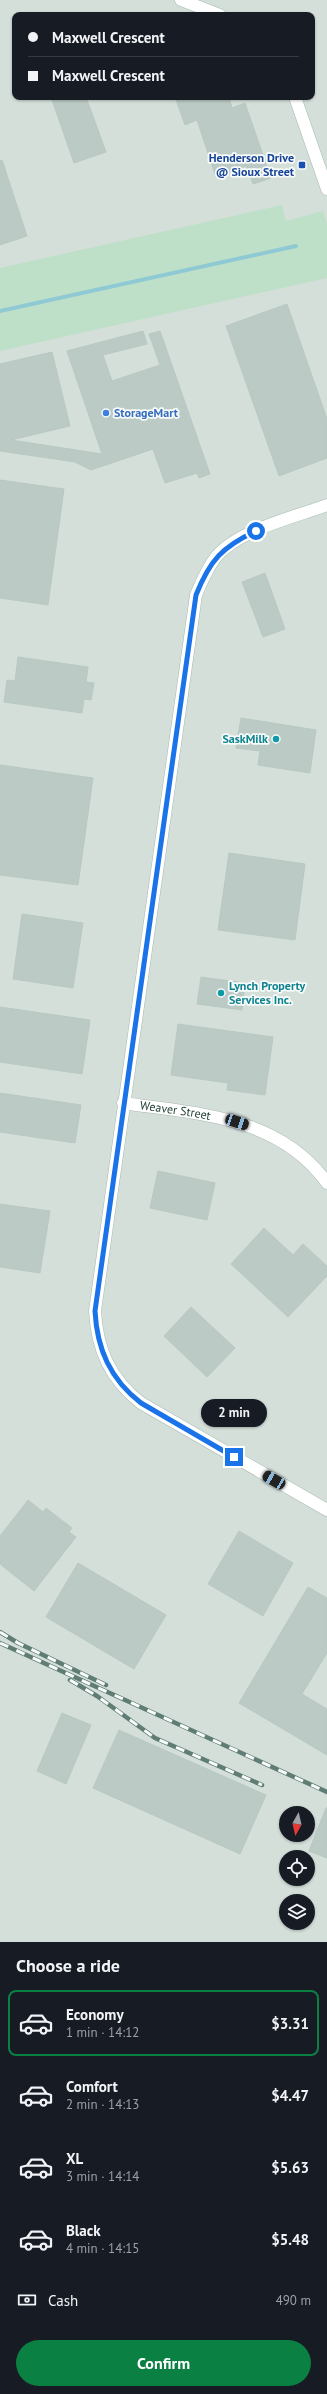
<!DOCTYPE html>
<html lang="en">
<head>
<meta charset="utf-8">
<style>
  :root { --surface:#171b24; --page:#20242c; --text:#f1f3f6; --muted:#9ea1a6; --line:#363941; --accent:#0b8043 }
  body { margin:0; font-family:"PT Sans",sans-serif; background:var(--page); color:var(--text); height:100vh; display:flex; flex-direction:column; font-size:15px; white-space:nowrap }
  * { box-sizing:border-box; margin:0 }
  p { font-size:13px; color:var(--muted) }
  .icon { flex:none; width:22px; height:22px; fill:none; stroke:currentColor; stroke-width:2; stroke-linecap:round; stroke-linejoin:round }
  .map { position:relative; height:1942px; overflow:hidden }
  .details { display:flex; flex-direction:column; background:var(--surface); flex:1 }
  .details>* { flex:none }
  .guide { position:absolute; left:12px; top:12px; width:303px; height:88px; border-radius:8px; box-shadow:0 1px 3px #0004; display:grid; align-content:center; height:88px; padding:0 16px; background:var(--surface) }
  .needle { width:26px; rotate:188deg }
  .buttons { position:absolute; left:279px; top:1806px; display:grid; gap:8px }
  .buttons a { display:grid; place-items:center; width:36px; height:36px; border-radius:50%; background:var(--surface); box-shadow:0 1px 3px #0004; font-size:20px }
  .end { position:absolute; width:18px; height:18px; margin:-9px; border:5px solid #1a73e8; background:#fff; box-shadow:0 0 0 2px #fff }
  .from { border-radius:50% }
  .bubble { position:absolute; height:28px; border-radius:14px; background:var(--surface); box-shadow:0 1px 3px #0004; font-size:13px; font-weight:700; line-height:28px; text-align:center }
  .car { position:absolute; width:12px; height:24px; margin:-12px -6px; border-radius:5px; box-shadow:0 0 3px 1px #0007; background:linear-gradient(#222 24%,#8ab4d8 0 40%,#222 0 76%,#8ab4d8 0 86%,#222 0) }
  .guide b { display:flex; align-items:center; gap:14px; height:38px; font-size:15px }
  .guide b+b { border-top:1px solid var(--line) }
  .guide i { width:10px; height:10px; background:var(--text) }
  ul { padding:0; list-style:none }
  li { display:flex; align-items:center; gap:12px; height:66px; margin:0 8px 6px; padding:0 8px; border:2px solid transparent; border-radius:8px }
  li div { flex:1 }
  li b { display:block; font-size:15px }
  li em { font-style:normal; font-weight:700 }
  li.current { border-color:var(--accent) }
  li>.icon { width:36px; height:36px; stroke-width:1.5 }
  h2 { padding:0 16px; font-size:18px; line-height:48px }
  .pay { display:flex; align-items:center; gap:10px; height:44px; padding:0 16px; font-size:15px }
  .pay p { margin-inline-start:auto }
  .button { display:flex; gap:8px; margin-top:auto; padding:8px 16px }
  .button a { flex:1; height:46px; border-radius:24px; background:var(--accent); color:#fff; font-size:16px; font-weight:700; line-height:46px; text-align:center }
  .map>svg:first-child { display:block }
</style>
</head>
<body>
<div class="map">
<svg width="327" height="1942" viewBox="0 0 327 1942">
  <rect width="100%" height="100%" fill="#e6efeb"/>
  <path fill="#d4dfda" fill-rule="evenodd" d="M0 0H327V1942H0ZM15 15H312V97H15ZM286 1813H308V1835H286ZM286 1857H308V1879H286ZM286 1901H308V1923H286Z"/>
  <polygon fill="#bfe0c8" points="282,205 286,221 323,211 327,223 327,278 0,351 0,268"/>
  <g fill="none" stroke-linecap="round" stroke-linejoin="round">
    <polyline stroke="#8ec9d4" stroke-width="4" points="0,311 296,246"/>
  </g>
  <g fill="#bbcac4" stroke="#b8c9c2">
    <polygon points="51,97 86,97 106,152 74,163"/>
    <polygon points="175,97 229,97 232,108 245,103 271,178 253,184 246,166 216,177 197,120 185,125"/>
    <polygon points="2,160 27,236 0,245 0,161"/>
    <polygon points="287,304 327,419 327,458 279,476 226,326"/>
    <polygon points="143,331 147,344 103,355 112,381 160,365 149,334 160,331 210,474 199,478 197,473 165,483 153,449 91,470 75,462 0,451 0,364 52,352 70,426 11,440 102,454 67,351"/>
    <polygon points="0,480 64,489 48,605 0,598"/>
    <polygon points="265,573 285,629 263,637 242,582"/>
    <polygon points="18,657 88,667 86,682 94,683 91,700 84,699 82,713 4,702 7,680 15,681"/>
    <polygon points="241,718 316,730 310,773 258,765 260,751 236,748"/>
    <polygon points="0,765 93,778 78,885 0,875"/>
    <polygon points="229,853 305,864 295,940 218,930"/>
    <polygon points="22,914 83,923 73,988 13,979"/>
    <polygon points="201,977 245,983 242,1010 197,1004"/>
    <polygon points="0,1007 90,1020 82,1074 0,1062"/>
    <polygon points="178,1024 273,1037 265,1095 227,1090 228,1083 171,1075"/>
    <polygon points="0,1093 81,1105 75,1143 0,1132"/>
    <polygon points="158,1171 215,1183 207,1220 150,1208"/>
    <polygon points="0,1204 50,1211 40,1273 0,1267"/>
    <polygon points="264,1228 293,1255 303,1244 327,1266 327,1276 288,1317 231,1264"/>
    <polygon points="191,1307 235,1348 207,1377 164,1336"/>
    <polygon points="28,1500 43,1512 46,1508 72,1528 69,1532 76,1537 34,1591 0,1564 0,1536"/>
    <polygon points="239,1531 293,1563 263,1616 208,1584"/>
    <polygon points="78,1563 166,1615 134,1669 46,1617"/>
    <polygon points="308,1587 327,1598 327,1653 302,1694 327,1709 327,1755 239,1703"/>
    <polygon points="62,1713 91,1725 66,1784 37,1771"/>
    <polygon points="119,1730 266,1795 240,1854 93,1788"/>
    <polygon points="326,1808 327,1808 327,1858 309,1851"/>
  </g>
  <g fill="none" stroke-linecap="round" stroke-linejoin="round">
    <defs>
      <g id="street">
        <path d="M327 505C295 517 238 530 216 557 207 568 202 581 196 595L95 1311C97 1349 110 1379 141 1403L327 1510"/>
        <path id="s1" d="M123 1103C198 1114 279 1116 327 1183"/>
      </g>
      <g id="secondary">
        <polyline points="181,0 220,15"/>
        <polyline points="295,97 327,189"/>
      </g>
    </defs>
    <use href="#street" stroke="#a8b8b2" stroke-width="13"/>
    <use href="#secondary" stroke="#a4bbb3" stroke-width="13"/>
    <use href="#street" stroke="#fff" stroke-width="12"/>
    <use href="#secondary" stroke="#fff" stroke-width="12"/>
    <defs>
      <g id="rail">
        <polyline points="0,1632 18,1643 106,1685"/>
        <polyline points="0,1643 327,1792"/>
        <polyline points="70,1680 97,1696 155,1738 262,1785"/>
      </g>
    </defs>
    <use href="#rail" stroke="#5f7d75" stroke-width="4.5"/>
    <use href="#rail" stroke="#f7fbf9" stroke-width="3" stroke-dasharray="9" stroke-linecap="butt"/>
  </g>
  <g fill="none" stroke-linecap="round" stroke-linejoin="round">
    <path stroke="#1a73e8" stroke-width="5" d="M234 1457 141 1403C110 1379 97 1349 95 1311L196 595C210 560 222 547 256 531"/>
  </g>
  <rect fill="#1a4fb4" stroke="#f7fbf9" stroke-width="1.5" x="298" y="161" width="8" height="8" rx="2"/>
  <circle fill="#3f7fe0" stroke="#f7fbf9" stroke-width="1.5" cx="106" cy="413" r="4"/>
  <g fill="#0f9aa8" stroke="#f7fbf9" stroke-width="1.5">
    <circle cx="276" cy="739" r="4"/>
    <circle cx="221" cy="993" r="4"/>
  </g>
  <g text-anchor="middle" stroke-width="3.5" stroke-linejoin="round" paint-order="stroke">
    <g font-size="12" font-weight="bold" fill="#164399" stroke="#f7fbf9" text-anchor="end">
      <text x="294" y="162">Henderson Drive<tspan x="294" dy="14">@ Sioux Street</tspan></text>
    </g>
    <g font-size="12" font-weight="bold" fill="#366cbe" stroke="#f7fbf9" text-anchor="start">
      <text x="114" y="417">StorageMart</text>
    </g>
    <g font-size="12" font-weight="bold" fill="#0d838f" stroke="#f7fbf9" text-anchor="end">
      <text x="268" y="743">SaskMilk</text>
      <text x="229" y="990" text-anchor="start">Lynch Property<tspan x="229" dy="14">Services Inc.</tspan></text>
    </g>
    <g font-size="12" fill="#24423a" stroke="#f7fbf9">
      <text dy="4" stroke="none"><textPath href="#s1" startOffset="53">Weaver Street</textPath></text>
    </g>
  </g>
</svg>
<div class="buttons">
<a><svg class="needle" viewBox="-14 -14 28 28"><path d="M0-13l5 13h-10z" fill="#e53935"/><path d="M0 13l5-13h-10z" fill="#9ea1a6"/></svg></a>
<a><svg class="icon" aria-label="locate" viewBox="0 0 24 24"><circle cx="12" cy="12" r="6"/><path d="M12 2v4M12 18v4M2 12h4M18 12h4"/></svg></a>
<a><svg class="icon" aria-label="layers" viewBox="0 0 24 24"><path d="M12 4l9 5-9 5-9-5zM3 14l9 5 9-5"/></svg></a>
</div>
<i class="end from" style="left:256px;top:531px"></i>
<i class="end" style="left:234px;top:1457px"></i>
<div class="bubble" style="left:201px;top:1399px;width:66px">2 min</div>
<i class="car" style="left:237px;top:1122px;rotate:108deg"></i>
<i class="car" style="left:274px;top:1480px;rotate:300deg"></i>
<div class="guide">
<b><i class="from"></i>Maxwell Crescent</b>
<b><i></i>Maxwell Crescent</b>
</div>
</div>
<section class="details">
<h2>Choose a ride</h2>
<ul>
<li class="current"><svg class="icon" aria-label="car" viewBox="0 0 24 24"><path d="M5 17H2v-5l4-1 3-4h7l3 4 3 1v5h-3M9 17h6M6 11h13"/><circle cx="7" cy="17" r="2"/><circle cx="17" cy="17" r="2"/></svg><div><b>Economy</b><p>1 min · 14:12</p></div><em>$3.31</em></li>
<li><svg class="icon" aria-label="car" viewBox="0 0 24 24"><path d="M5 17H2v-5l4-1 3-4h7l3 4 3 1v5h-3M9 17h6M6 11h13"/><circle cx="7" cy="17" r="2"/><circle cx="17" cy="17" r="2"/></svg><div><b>Comfort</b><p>2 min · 14:13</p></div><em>$4.47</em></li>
<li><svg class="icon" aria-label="car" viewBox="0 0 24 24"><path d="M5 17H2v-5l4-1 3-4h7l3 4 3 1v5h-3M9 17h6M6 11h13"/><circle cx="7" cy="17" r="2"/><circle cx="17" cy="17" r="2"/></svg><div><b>XL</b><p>3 min · 14:14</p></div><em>$5.63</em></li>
<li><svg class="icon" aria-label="car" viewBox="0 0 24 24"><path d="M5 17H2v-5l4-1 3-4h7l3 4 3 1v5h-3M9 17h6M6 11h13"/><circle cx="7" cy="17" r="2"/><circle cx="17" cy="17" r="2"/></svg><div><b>Black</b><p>4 min · 14:15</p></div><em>$5.48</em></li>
</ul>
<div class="pay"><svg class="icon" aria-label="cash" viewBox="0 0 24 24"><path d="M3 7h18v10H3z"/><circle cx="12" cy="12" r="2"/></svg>Cash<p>490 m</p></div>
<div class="button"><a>Confirm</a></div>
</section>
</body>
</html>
